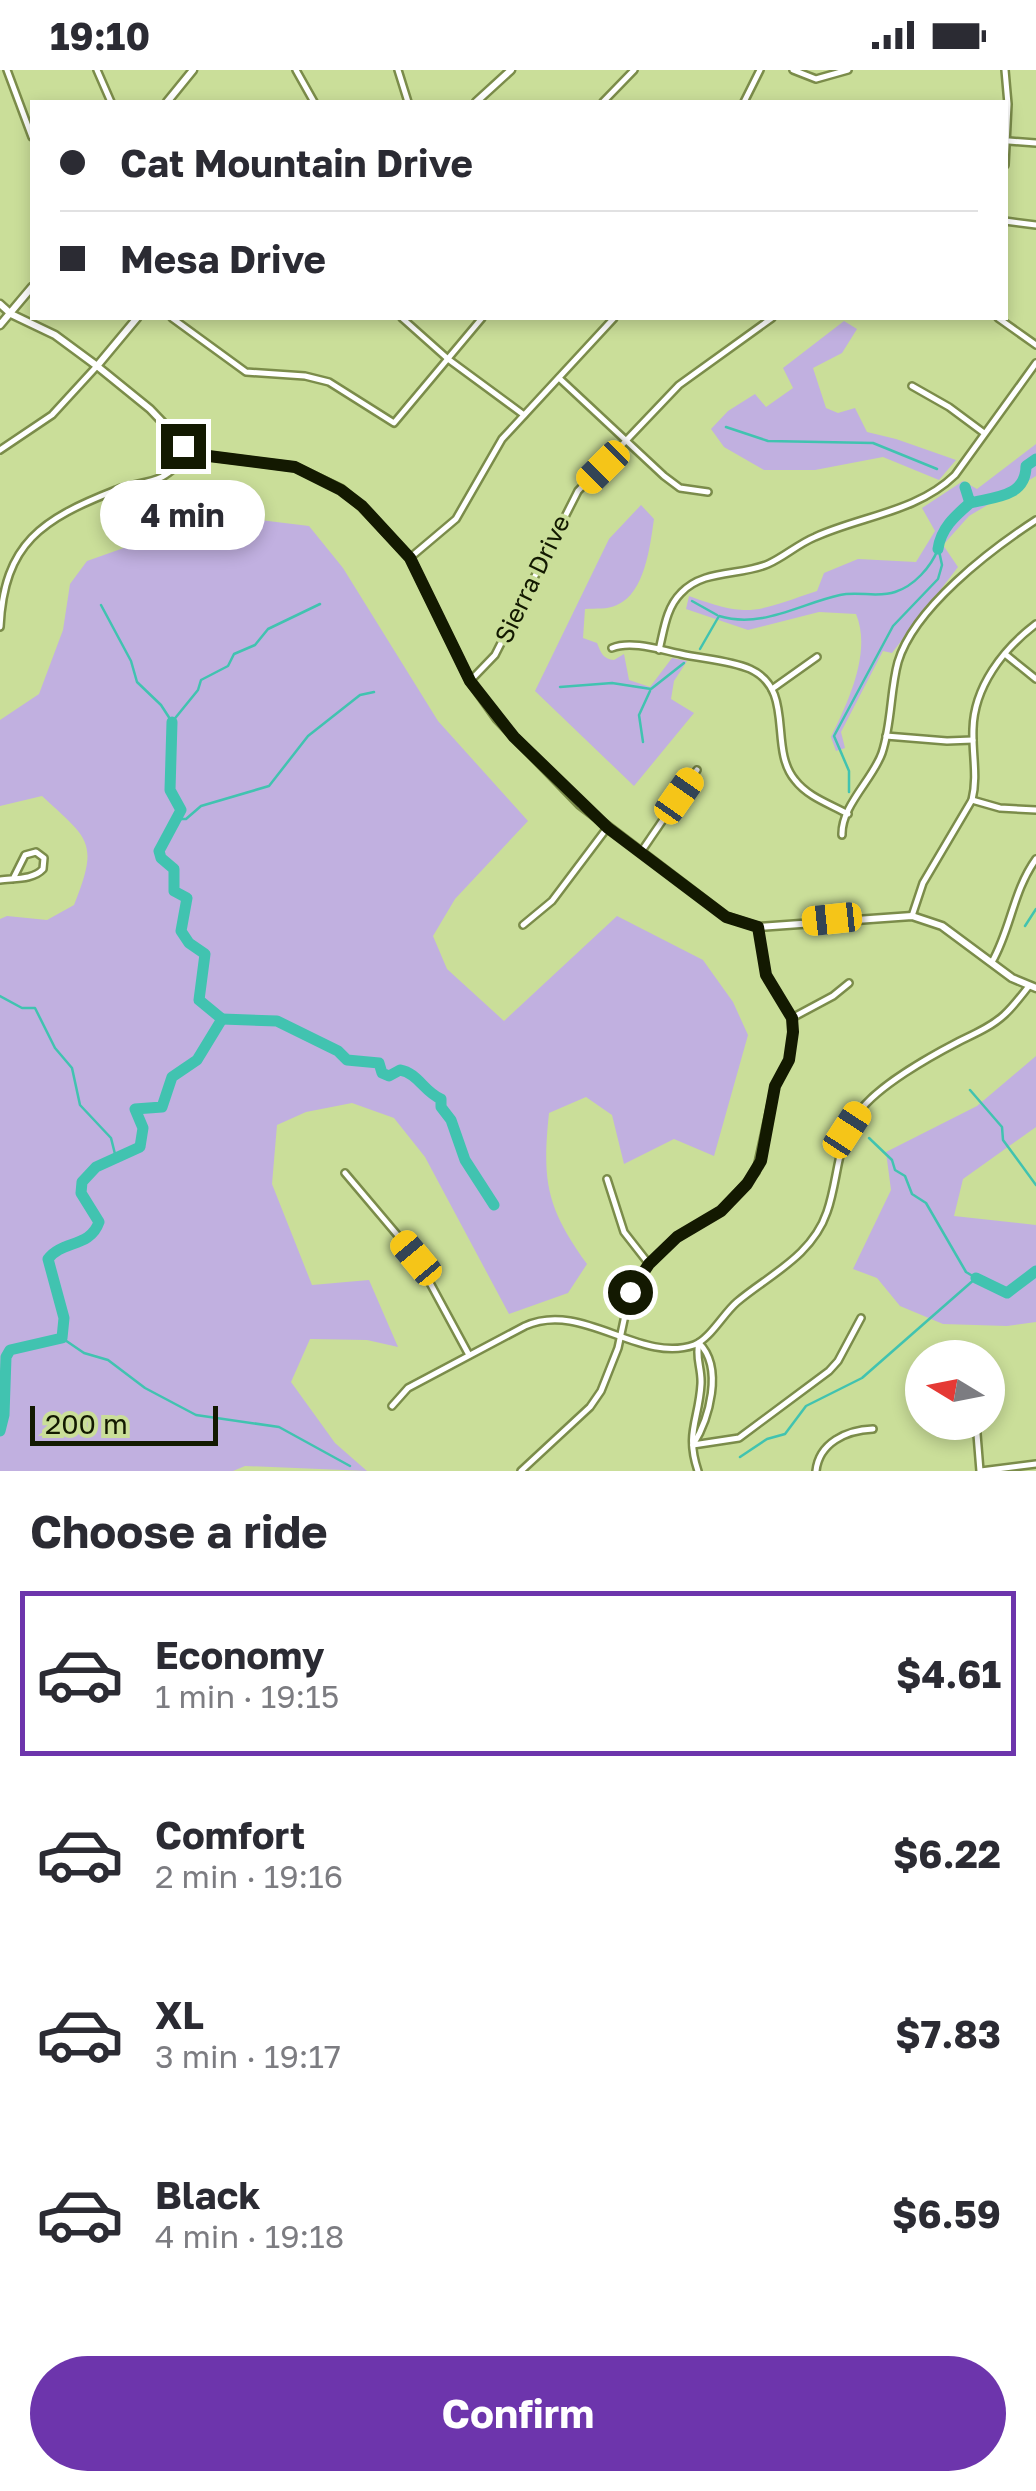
<!DOCTYPE html>
<html lang="en">
<head>
<meta charset="utf-8">
<style>
  :root { --surface:#fff; --page:#f7f7f7; --text:#2b2b33; --muted:#7c7c81; --line:#e1e1e2; --accent:#6d35ac }
  body { margin:0; font-family:"Golos Text",sans-serif; background:var(--page); color:var(--text); height:100vh; display:flex; flex-direction:column; font-size:38px; white-space:nowrap }
  * { box-sizing:border-box; margin:0 }
  p { font-size:32px; color:var(--muted) }
  .icon { flex:none; width:55px; height:55px; fill:none; stroke:currentColor; stroke-width:2; stroke-linecap:round; stroke-linejoin:round }
  .map { position:relative; height:1401px; overflow:hidden }
  .details { display:flex; flex-direction:column; background:var(--surface); flex:1 }
  .details>* { flex:none }
  .hud { position:absolute; left:30px; top:30px; width:978px; height:220px; border-radius:0px; box-shadow:0 5px 15px #0003; display:grid; align-content:center; height:220px; padding:0 30px; background:var(--surface) }
  .needle { width:65px; rotate:280deg }
  .fabs { position:absolute; left:905px; top:1270px; display:grid; gap:20px }
  .fabs a { display:grid; place-items:center; width:100px; height:100px; border-radius:50%; background:var(--surface); box-shadow:0 5px 15px #0003; font-size:50px }
  .scale { position:absolute; left:30px; bottom:25px; width:188px; box-sizing:border-box; padding-left:10px; border:5px solid #131901; border-top:0; font-size:28px; line-height:35px; white-space:nowrap; color:#131901; -webkit-text-stroke:8px #cade99; paint-order:stroke }
  .end { position:absolute; width:45px; height:45px; margin:-22px; border:12px solid #131901; background:#fff; box-shadow:0 0 0 5px #fff }
  .from { border-radius:50% }
  .bubble { position:absolute; height:70px; border-radius:35px; background:var(--surface); box-shadow:0 5px 15px #0003; font-size:32px; font-weight:700; line-height:70px; text-align:center }
  .car { position:absolute; width:30px; height:60px; margin:-30px -15px; border-radius:12px; box-shadow:0 0 8px 2px #0007; background:linear-gradient(#f5c518 24%,#345 0 40%,#f5c518 0 76%,#345 0 86%,#f5c518 0) }
  .hud b { display:flex; align-items:center; gap:35px; height:95px; font-size:38px }
  .hud b+b { border-top:2px solid var(--line) }
  .hud i { width:25px; height:25px; background:var(--text) }
  ul { padding:0; list-style:none }
  li { display:flex; align-items:center; gap:30px; height:165px; margin:0 20px 15px; padding:0 10px; border:5px solid transparent; border-radius:0px }
  li div { flex:1 }
  li b { display:block; font-size:38px }
  li em { font-style:normal; font-weight:700 }
  li.active { border-color:var(--accent) }
  li>.icon { width:90px; height:90px; stroke-width:1.5 }
  h2 { padding:0 30px; font-size:45px; line-height:120px }
  .primary-button { display:flex; gap:20px; margin-top:auto; padding:20px 30px }
  .primary-button a { flex:1; height:115px; border-radius:60px; background:var(--accent); color:#fff; font-size:40px; font-weight:700; line-height:115px; text-align:center }
  .status { display:flex; justify-content:space-between; align-items:center; height:70px; padding:0 50px; background:var(--surface); direction:ltr }
  .status svg { height:28px; fill:currentColor }
  .map>svg:first-child { display:block }
</style>
</head>
<body>
<div class="status"><b>19:10</b><svg viewBox="0 0 49 12"><path d="M0 12V9h3v3zM5 12V6h3v6zM10 12V3h3v9zM15 12V0h3v12zM26 1h20v11H26zM47 4h2v5h-2z"/></svg></div>
<div class="map">
<svg width="1036" height="1401" viewBox="0 0 1036 1401">
  <rect width="100%" height="100%" fill="#cade99"/>
  <g fill="#c1b0e0">
    <polygon points="844,251 857,259 842,283 813,298 826,338 838,343 855,338 867,362 896,369 956,390 939,410 883,387 815,400 764,400 724,377 711,359 728,341 755,324 766,337 793,318 783,298"/>
    <path d="M1036 374V406L969 446 943 475 958 497 892 583 883 581 841 662 845 678 836 681 831 667C848 632 872 582 856 544L819 542 748 560 686 539 689 526C751 549 756 541 817 521L824 503 858 489 916 492 935 461 922 438 963 411 977 419Z"/>
    <path d="M641 435 654 449C650 476 645 523 617 535 607 540 596 538 585 539L583 568 597 573C601 583 603 589 614 590L624 584 629 610 650 617 672 588 687 591 674 611 671 629 694 643 634 716 535 621 609 469Z"/>
    <path d="M226 446 309 456 343 498 438 651 528 751 455 829 433 866 447 899 504 951 617 846 703 890 733 932 748 965 714 1086 674 1069 624 1094 612 1045 586 1027 549 1043C542 1111 546 1137 587 1194L568 1223 509 1244 425 1087 394 1048 352 1033 306 1042 277 1055 272 1114 312 1215 369 1210 398 1277 367 1270 310 1269 291 1312 335 1373 367 1401 245 1396 233 1401H0V849L7 846 47 850 74 835C100 771 88 769 42 726L0 736V650L39 624 63 560 70 514 87 491 200 451Z"/>
    <polygon points="1036,986 1036,1057 963,1109 954,1146 1036,1155 1036,1252 1007,1256 943,1254 900,1236 877,1208 853,1199 891,1120 886,1082 977,1036"/>
  </g>
  <g fill="none" stroke-linecap="round" stroke-linejoin="round">
    <g stroke="#41c3b0" stroke-width="2.5">
      <polyline points="726,357 768,371 873,373 937,399"/>
      <polyline points="692,531 717,545"/>
      <polyline points="101,535 131,591 137,612 161,635 172,652 198,620 201,610 228,596 234,584 255,575 268,559 320,534"/>
      <path d="M700 579 719 546C762 559 799 534 840 525 857 521 879 528 895 522 914 516 931 497 938 479"/>
      <polyline points="560,617 612,613 651,619 684,593"/>
      <polyline points="643,672 639,645 650,621"/>
      <polyline points="849,722 849,701 834,666 893,556 938,509 942,495 939,481"/>
      <polyline points="176,749 186,749 201,736 269,716 308,666 360,625 374,622"/>
      <polyline points="1025,856 1036,839"/>
      <polyline points="0,926 22,938 35,938 55,978 72,998 80,1035 111,1068 116,1088"/>
      <polyline points="970,1020 1002,1057 1003,1070 1036,1115"/>
      <polyline points="62,1268 84,1283 108,1290 145,1318 196,1345 279,1357 350,1396"/>
      <polyline points="740,1387 767,1369 785,1364 806,1336 862,1308 976,1208 966,1202 926,1133 912,1124 905,1106 895,1100 892,1090 869,1068"/>
    </g>
    <g stroke="#41c3b0" stroke-width="11">
      <path d="M965 417 970 433C995 427 1026 427 1026 396L1036 389"/>
      <path d="M938 479C941 458 955 446 970 433"/>
      <path d="M222 949 277 951 338 981 347 990 379 993 382 1003 389 1006 400 1000C418 1003 424 1022 441 1029V1037L451 1050 465 1090 494 1135"/>
      <polyline points="976,1208 1007,1223 1036,1201"/>
      <path d="M0 1361 4 1345 6 1287 10 1280 62 1268 64 1248 48 1189C62 1170 90 1178 99 1152L81 1123 82 1112 96 1097 140 1077 143 1058 135 1039 162 1037 172 1007 197 990 222 949 199 930 205 884 189 873 181 861 187 828 174 821V799L161 788 159 781 181 740 170 720 172 652"/>
    </g>
    <defs>
      <g id="street">
        <polyline points="7,0 32,67"/>
        <polyline points="97,0 111,32"/>
        <polyline points="296,0 314,32"/>
        <polyline points="398,0 408,32"/>
        <polyline points="793,0 816,9 848,0"/>
        <polyline points="603,32 634,0"/>
        <polyline points="744,32 760,0"/>
        <polyline points="1009,71 1036,73"/>
        <polyline points="1005,95 1008,34 1005,0"/>
        <polyline points="1005,151 1036,155"/>
        <polyline points="172,248 246,302 305,306 329,312 394,353 482,248"/>
        <polyline points="402,248 448,289 524,345"/>
        <polyline points="998,248 1036,275"/>
        <polyline points="559,308 664,406 680,418 708,422"/>
        <polyline points="912,316 949,337 984,363"/>
        <polyline points="0,380 52,345 97,296"/>
        <polyline points="411,487 456,449 502,369 614,248"/>
        <path d="M0 557C4 473 42 449 116 420 130 414 148 414 162 407 173 401 182 390 193 384"/>
        <path d="M612 578C631 570 661 580 681 584 703 589 729 590 750 599 796 620 768 678 795 710 808 727 830 734 848 744"/>
        <path d="M659 580C664 560 666 538 681 523 703 499 740 506 768 494 784 487 798 474 815 467 861 446 917 442 955 405L1036 293"/>
        <polyline points="1005,584 1036,609"/>
        <polyline points="470,611 495,585 578,421 679,315 772,248"/>
        <polyline points="772,619 817,587"/>
        <polyline points="886,666 947,671 973,670"/>
        <polyline points="972,730 1000,738 1036,740"/>
        <path d="M842 765C841 736 873 709 882 683 892 653 890 621 898 592 914 538 990 480 1036 450"/>
        <polyline points="641,782 697,700"/>
        <path d="M0 810C14 808 33 810 43 799L44 788 36 782 25 785 13 809"/>
        <path d="M912 846 923 813 972 730C978 706 972 684 973 659 974 617 1003 579 1036 554"/>
        <polyline points="523,855 552,831 607,758"/>
        <path d="M992 892C1011 859 1013 821 1036 789"/>
        <polyline points="792,948 833,926 849,913"/>
        <polyline points="345,1103 416,1187 469,1285"/>
        <polyline points="607,1109 624,1162 649,1194"/>
        <path d="M392 1336 408 1318 525 1256C582 1230 640 1294 694 1275 710 1269 723 1244 737 1232 769 1205 812 1186 827 1142 839 1108 836 1072 859 1042 878 1016 929 987 958 972 974 964 991 957 1004 945 1013 937 1021 926 1029 916"/>
        <polyline points="976,1352 980,1401"/>
        <polyline points="693,1375 739,1368 829,1301 838,1291 861,1248"/>
        <path d="M693 1375C709 1349 724 1298 699 1273"/>
        <polyline points="521,1401 590,1337 601,1321 618,1278 630,1222 649,1194 677,1167 721,1141 756,1102 775,1016 789,990 793,962 792,948 766,905 758,857"/>
        <path d="M698 1401C685 1363 699 1350 701 1314 702 1299 695 1287 699 1273"/>
        <path d="M816 1401C819 1373 846 1360 873 1359"/>
        <polyline points="981,1401 1036,1394"/>
      </g>
      <g id="secondary">
        <polyline points="167,32 193,0"/>
        <polyline points="476,32 511,0"/>
        <polyline points="0,234 11,244 55,265 97,296 150,339 193,384 295,397 341,419 361,436 410,488 470,611 497,649 580,735 727,847 758,857 912,846 942,856 1012,908 1036,918"/>
        <polyline points="0,255 32,217"/>
        <polyline points="97,296 137,248"/>
      </g>
    </defs>
    <use href="#street" stroke="#7b8c4a" stroke-width="10"/>
    <use href="#secondary" stroke="#7b8c4a" stroke-width="11"/>
    <use href="#street" stroke="#fff" stroke-width="5"/>
    <use href="#secondary" stroke="#fff" stroke-width="6"/>
  </g>
  <g fill="none" stroke-linecap="round" stroke-linejoin="round">
    <polyline stroke="#131901" stroke-width="12" points="183,376 193,384 295,397 341,420 362,436 410,488 470,611 514,667 608,758 726,847 758,857 766,905 792,948 793,962 789,990 775,1016 761,1091 747,1114 721,1141 677,1167 649,1194 630,1222"/>
  </g>
  <g text-anchor="middle" stroke-width="8" stroke-linejoin="round" paint-order="stroke">
    <g font-size="25" fill="#131901" stroke="#cade99">
      <text transform="translate(532 509) rotate(-64)" y="9">Sierra Drive</text>
    </g>
  </g>
</svg>
<div class="fabs">
<a><svg class="needle" viewBox="-14 -14 28 28"><path d="M0-13l5 13h-10z" fill="#e53935"/><path d="M0 13l5-13h-10z" fill="#7c7c81"/></svg></a>
</div>
<div class="scale">200 m</div>
<i class="end from" style="left:630px;top:1222px"></i>
<i class="end" style="left:183px;top:376px"></i>
<div class="bubble" style="left:100px;top:410px;width:165px">4 min</div>
<i class="car" style="left:603px;top:397px;rotate:225deg"></i>
<i class="car" style="left:679px;top:726px;rotate:35deg"></i>
<i class="car" style="left:832px;top:849px;rotate:264deg"></i>
<i class="car" style="left:847px;top:1060px;rotate:33deg"></i>
<i class="car" style="left:416px;top:1188px;rotate:320deg"></i>
<div class="hud">
<b><i class="from"></i>Cat Mountain Drive</b>
<b><i></i>Mesa Drive</b>
</div>
</div>
<section class="details">
<h2>Choose a ride</h2>
<ul>
<li class="active"><svg class="icon" aria-label="car" viewBox="0 0 24 24"><path d="M5 17H2v-5l4-1 3-4h7l3 4 3 1v5h-3M9 17h6M6 11h13"/><circle cx="7" cy="17" r="2"/><circle cx="17" cy="17" r="2"/></svg><div><b>Economy</b><p>1 min · 19:15</p></div><em>$4.61</em></li>
<li><svg class="icon" aria-label="car" viewBox="0 0 24 24"><path d="M5 17H2v-5l4-1 3-4h7l3 4 3 1v5h-3M9 17h6M6 11h13"/><circle cx="7" cy="17" r="2"/><circle cx="17" cy="17" r="2"/></svg><div><b>Comfort</b><p>2 min · 19:16</p></div><em>$6.22</em></li>
<li><svg class="icon" aria-label="car" viewBox="0 0 24 24"><path d="M5 17H2v-5l4-1 3-4h7l3 4 3 1v5h-3M9 17h6M6 11h13"/><circle cx="7" cy="17" r="2"/><circle cx="17" cy="17" r="2"/></svg><div><b>XL</b><p>3 min · 19:17</p></div><em>$7.83</em></li>
<li><svg class="icon" aria-label="car" viewBox="0 0 24 24"><path d="M5 17H2v-5l4-1 3-4h7l3 4 3 1v5h-3M9 17h6M6 11h13"/><circle cx="7" cy="17" r="2"/><circle cx="17" cy="17" r="2"/></svg><div><b>Black</b><p>4 min · 19:18</p></div><em>$6.59</em></li>
</ul>
<div class="primary-button"><a>Confirm</a></div>
</section>
</body>
</html>
